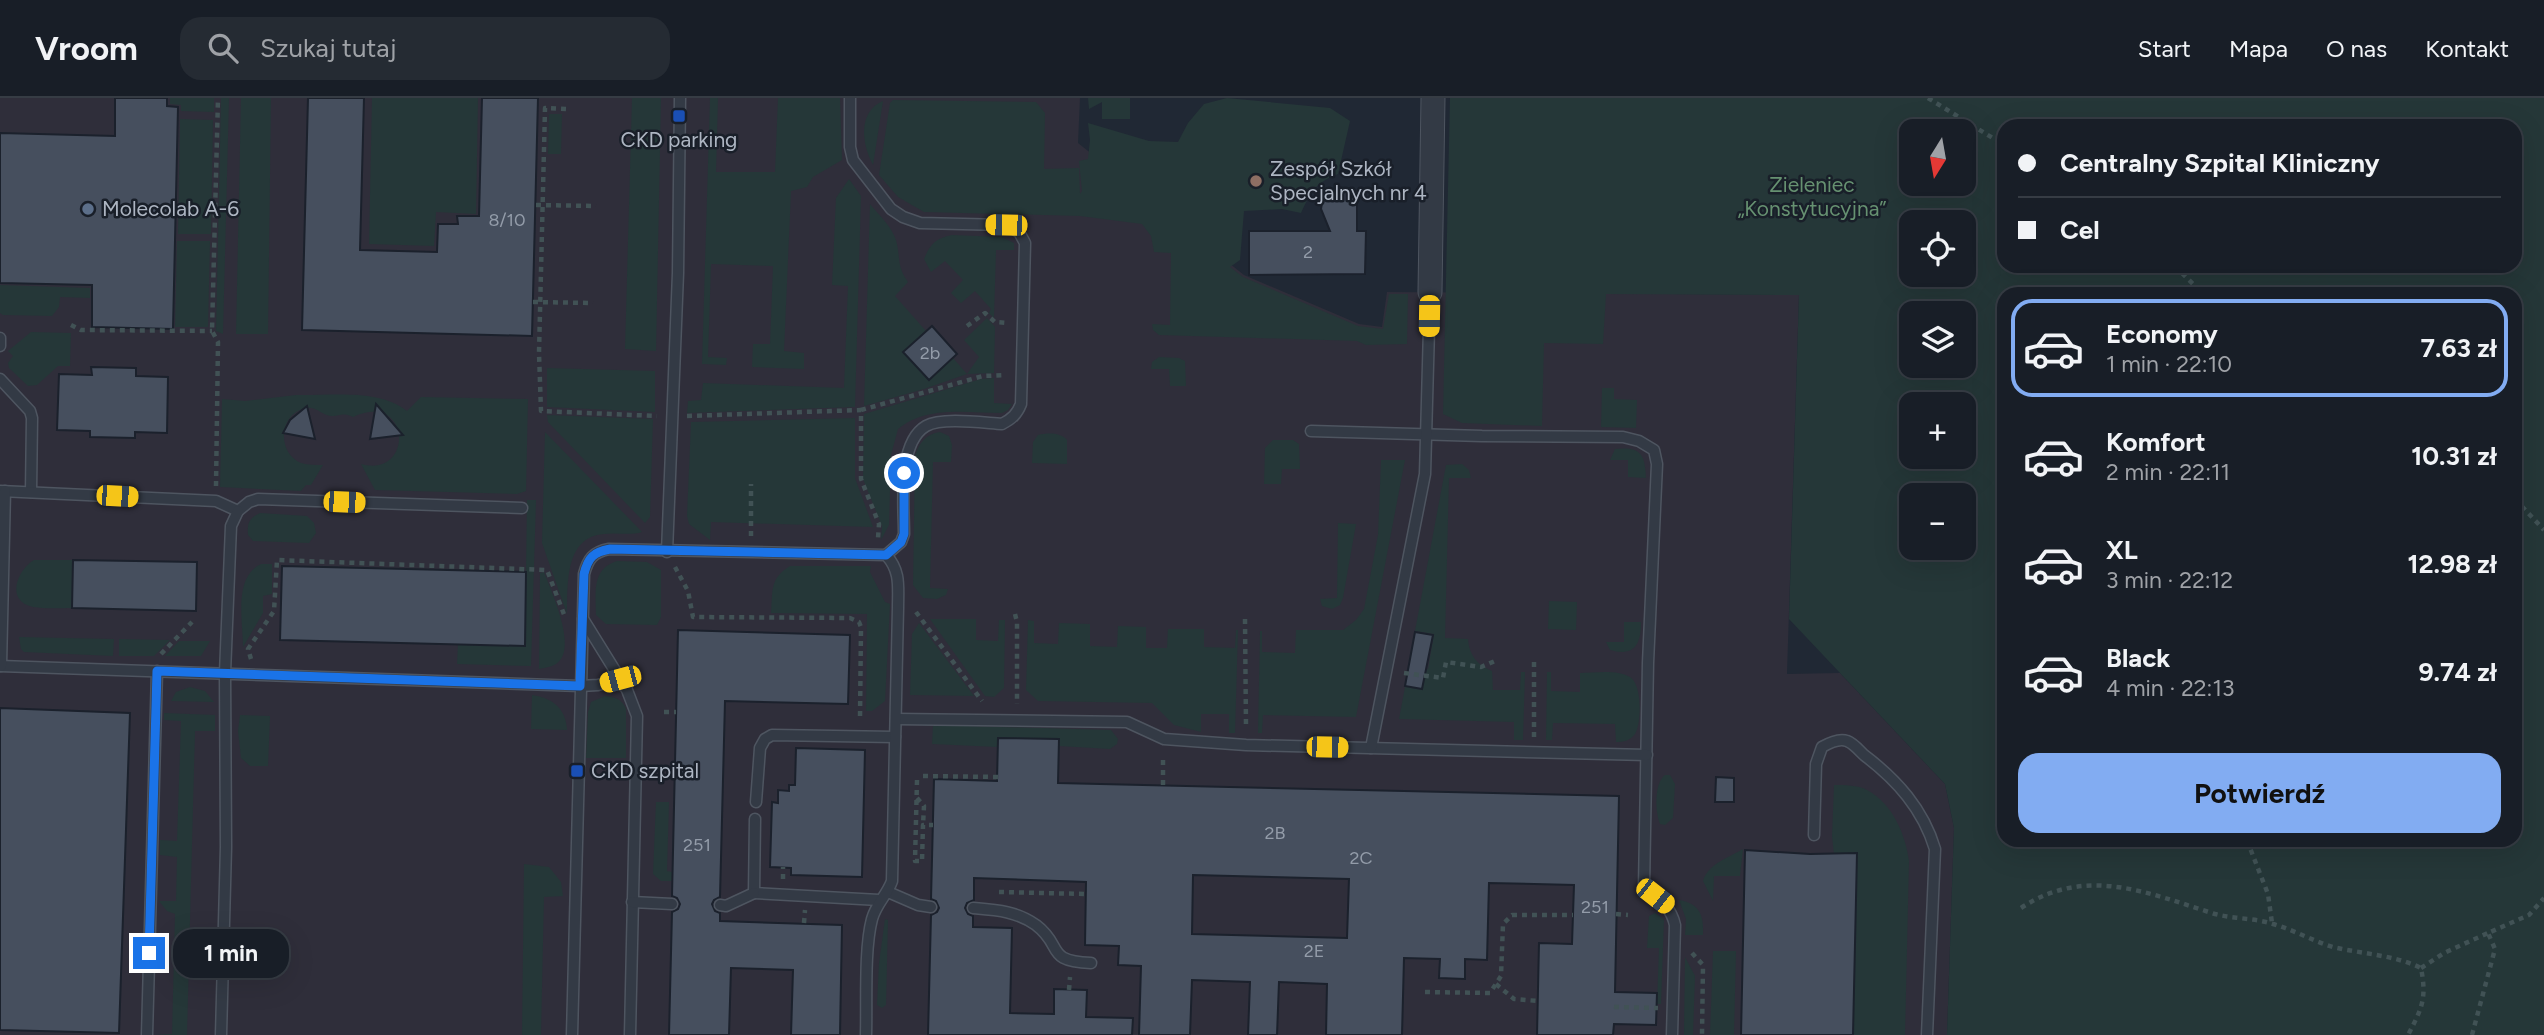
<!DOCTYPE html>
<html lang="pl">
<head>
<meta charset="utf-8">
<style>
  :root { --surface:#181e27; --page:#252b33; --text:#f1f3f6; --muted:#9fa2a7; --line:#363c44; --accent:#82acf2 }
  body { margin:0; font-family:Figtree,sans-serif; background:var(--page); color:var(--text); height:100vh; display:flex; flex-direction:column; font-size:26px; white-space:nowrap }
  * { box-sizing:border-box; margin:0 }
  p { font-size:23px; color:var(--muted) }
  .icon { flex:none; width:38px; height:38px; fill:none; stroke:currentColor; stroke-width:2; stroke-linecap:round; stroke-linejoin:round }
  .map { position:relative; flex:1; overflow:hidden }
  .side { position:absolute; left:1997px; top:189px; width:525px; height:560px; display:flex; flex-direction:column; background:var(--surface); border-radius:21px; box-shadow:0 7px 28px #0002,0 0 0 2px var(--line) }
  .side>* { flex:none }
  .top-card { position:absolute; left:1997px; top:21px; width:525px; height:154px; border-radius:21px; box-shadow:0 7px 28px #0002,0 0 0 2px var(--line); display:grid; align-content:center; height:154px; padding:0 21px; background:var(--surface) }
  .needle { width:46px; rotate:191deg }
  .controls { position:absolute; left:1899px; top:21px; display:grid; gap:14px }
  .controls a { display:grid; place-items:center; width:77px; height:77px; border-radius:14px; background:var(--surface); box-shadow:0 7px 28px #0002,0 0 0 2px var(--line); font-size:35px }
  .end { position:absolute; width:32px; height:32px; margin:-16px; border:9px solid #1a73e8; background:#fff; box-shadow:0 0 0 4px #fff }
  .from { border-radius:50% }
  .bubble { position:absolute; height:49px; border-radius:21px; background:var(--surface); box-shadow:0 7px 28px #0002,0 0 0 2px var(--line); font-size:23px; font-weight:700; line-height:49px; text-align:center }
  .car { position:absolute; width:21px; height:42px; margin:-21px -10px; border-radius:9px; box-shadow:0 0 5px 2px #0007; background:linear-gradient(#f5c518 24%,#345 0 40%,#f5c518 0 76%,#345 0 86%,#f5c518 0) }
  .top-card b { display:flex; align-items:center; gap:24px; height:66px; font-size:26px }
  .top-card b+b { border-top:2px solid var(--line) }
  .top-card i { width:18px; height:18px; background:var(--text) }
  ul { padding:12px 0 0; list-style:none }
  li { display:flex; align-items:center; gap:21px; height:98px; margin:0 14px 10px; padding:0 7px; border:4px solid transparent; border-radius:21px }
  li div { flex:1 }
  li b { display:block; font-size:26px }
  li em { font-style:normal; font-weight:700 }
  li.on { border-color:var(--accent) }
  li>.icon { width:63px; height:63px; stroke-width:1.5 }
  .button { display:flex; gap:14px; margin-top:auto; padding:14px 21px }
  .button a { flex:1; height:80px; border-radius:21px; background:var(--accent); color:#111; font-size:28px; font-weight:700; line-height:80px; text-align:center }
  header { display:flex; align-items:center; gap:42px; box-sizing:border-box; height:98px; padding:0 35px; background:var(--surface); border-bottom:2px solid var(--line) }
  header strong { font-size:33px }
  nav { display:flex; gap:38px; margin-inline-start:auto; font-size:24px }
  .search { width:490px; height:63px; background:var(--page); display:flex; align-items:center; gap:18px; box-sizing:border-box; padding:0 24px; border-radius:21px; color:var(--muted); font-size:26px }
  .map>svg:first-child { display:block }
</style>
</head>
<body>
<header>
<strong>Vroom</strong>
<div class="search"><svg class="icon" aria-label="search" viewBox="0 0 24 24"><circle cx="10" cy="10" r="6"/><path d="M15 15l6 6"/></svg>Szukaj tutaj</div>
<nav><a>Start</a><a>Mapa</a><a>O nas</a><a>Kontakt</a></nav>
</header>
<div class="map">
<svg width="2544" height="937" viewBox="0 0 2544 937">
  <rect width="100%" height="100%" fill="#202834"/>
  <polygon fill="#2f2e3a" points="0,0 1080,0 1078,45 1244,177 1359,226 1382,229 1387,194 1799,197 1787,576 1840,575 1945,686 1954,730 1947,937 0,937"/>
  <g fill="#253738" fill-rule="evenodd">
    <polygon points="170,0 214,0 214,14 181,13 181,7 170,6"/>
    <polygon points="221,0 229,0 223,236 216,233"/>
    <polygon points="241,0 271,0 268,236 236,236"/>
    <polygon points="372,0 478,0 476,116 436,114 434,148 369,146"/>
    <polygon points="632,0 661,0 656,253 625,251"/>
    <polygon points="710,0 718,0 716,74 775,74 778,0 840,0 842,62 813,79 807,89 791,93 784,253 804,255 804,271 752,269 753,246 770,246 773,168 711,166 708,259 727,260 726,267 702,266"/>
    <polygon points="1088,0 1130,0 1130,21 1102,21 1102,4 1089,11"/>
    <path d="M1227 0 1330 10 1350 23 1338 76C1315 85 1312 92 1301 115L1282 111 1244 113 1240 162 1230 169 1243 179 1358 228 1383 231 1389 196H1408L1407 246 1366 247 1357 243 1159 237 1153 232 1152 226 1170 227 1171 155 1154 154 1151 138 1142 126 1080 118 924 114 898 99 879 77 890 5 893 2 1036 4 1045 15 1044 71 1079 70 1080 96 1082 93 1079 63 1088 61 1090 42 1088 25 1149 43 1178 44 1188 25 1204 6Z"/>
    <path d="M1450 0H2544V937H1947L1954 730 1945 686 1789 521 1799 197 1606 196 1603 246 1544 245 1542 328 1462 325 1443 316ZM2004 28H2515V168H2004ZM1911 33H1964V86H1911ZM1911 124H1964V177H1911ZM2004 196H2515V742H2004ZM1911 215H1964V268H1911ZM1911 306H1964V359H1911ZM1911 397H1964V450H1911Z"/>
    <path d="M883 3 873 67C862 47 857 14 883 3Z"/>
    <polygon points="549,16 562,16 561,56 548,56"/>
    <polygon points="180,21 213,22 211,136 178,136"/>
    <polygon points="849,81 861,98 855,309 687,315 688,303 701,302 703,285 844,290 848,188 832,187 836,100"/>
    <path d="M870 106C879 117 892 129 896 142 901 160 896 167 908 184L895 198 926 233 903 255 929 282 953 260 967 276 979 259 964 242 987 220 995 229 994 275 967 276 924 291 864 308Z"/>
    <path d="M952 137 1002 139 1014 145V152H996L994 220 989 215 991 211 975 193 961 205 951 195 963 182 945 163 931 174 924 161C930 146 936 140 952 137Z"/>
    <polygon points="177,143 210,143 208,229 175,229"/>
    <polygon points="0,187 90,190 90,200 60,199 59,209 52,218 3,217 0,215"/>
    <polygon points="31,234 71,235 70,268 58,268 37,287 28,288 9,270 8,265 13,258 8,253"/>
    <polygon points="1159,259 1179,260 1185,263 1186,288 1170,288 1169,271 1151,271 1152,264"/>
    <polygon points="547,270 655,273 655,314 547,309"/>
    <path d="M994 280V305L1012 306 1008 312 1002 315C967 315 927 307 898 331L891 357 889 427 881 442 882 428 863 381 864 316 981 281Z"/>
    <polygon points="1602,290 1614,290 1614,301 1637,302 1636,330 1601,329"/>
    <path d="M296 297C331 298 378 290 407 313L421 299 528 301 526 393 517 396 375 392 361 366C414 381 412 292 353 319 342 314 341 318 332 318 323 318 316 308 306 310 278 316 277 355 301 365 308 367 316 367 323 367L311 387H306L301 393 220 389 222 301 245 303Z"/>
    <polygon points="547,317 653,321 650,419 645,425 548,324"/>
    <polygon points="855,320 855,380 873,429 711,424 710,442 689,426 687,418 691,324"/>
    <path d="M545 334 642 434C630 438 617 434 604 436 564 439 568 487 567 516L542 445Z"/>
    <path d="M940 334 949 338 952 347 951 364H933L930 490 948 491 946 497 937 501 923 500 913 487 915 358C919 345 926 336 940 334Z"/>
    <path d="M1038 337C1047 335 1060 334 1067 342V366L1032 365 1033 344Z"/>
    <polygon points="1273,342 1293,342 1299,346 1300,371 1282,371 1281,386 1264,386 1265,350"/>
    <path d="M1615 351C1641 348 1645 356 1646 380L1628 379V362H1610Z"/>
    <polygon points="1381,362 1405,362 1356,619 1263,617 1262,635 1258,635 1260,533 1262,533 1262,554 1295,555 1296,532 1343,532 1356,522 1364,511 1378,437"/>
    <path d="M1462 366 1469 372 1471 380H1449L1445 540 1468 541C1469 557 1477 567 1492 573L1493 592H1520L1521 574H1525L1523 642H1514V624L1399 621 1409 568 1428 571 1434 536 1415 533 1446 367Z"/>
    <polygon points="527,402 536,402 531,568 457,566 458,546 525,548"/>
    <path d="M260 415 307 418 314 425 316 435 309 445 253 443 248 437C247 426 249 420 260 415Z"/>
    <polygon points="1338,425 1356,426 1343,500 1340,507 1332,511 1322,508 1320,501 1337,500"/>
    <path d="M34 462H73L72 510C60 510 45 511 33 509 5 503 17 472 34 462Z"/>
    <path d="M617 463 647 464 661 472V519L657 527 606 526 596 517C596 495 591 471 617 463Z"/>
    <path d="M261 466H272V496L263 498V515L243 549C243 524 233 479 261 466Z"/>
    <path d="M790 468H871L870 474 885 504 890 506 885 603 872 613H866L867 516 771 515C773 493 769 481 790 468Z"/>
    <path d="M544 474C551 493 579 552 556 566 551 569 544 570 539 571L540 475Z"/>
    <polygon points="1549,503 1577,504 1576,532 1548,531"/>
    <polygon points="930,521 976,521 976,542 998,543 999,522 1005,522 1004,590 994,599 985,598"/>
    <polygon points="1028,522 1034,523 1034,545 1058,546 1059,525 1090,526 1090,548 1117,549 1118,528 1146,529 1146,550 1167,550 1168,531 1204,531 1204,549 1235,550 1236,532 1238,532 1235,635 1229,635 1229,616 1201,616 1201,634 1174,627 1152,605 1038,603 1026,592"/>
    <path d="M1624 524H1641C1641 546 1635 559 1610 552L1606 544H1624Z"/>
    <polygon points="919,525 974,598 910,597 912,536"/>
    <polygon points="19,539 114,541 113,558 24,554 21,551"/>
    <polygon points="119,541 170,542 154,558 119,558"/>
    <polygon points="179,543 210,543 201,558 165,558"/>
    <path d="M1547 574H1551V593L1580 594V575C1595 575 1616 571 1630 579 1642 586 1642 625 1635 636 1630 643 1623 644 1616 644L1615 626 1553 625 1552 642H1546Z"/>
    <polygon points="190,589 205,593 214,604 171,603 176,594"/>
    <path d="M532 597C553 600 566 611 567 632L531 631Z"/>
    <path d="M605 598C615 599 622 601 626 611V660H586L588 614 591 604Z"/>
    <polygon points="164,615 215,617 215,633 195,633 187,937 155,937 172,936 175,816 167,813 159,803 176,803 177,759 160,757 160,742 177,743 181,623 164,622"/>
    <polygon points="240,617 270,618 268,668 250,668 241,660 238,633"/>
    <polygon points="933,627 1111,632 1118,641 1117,646 1110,651 1059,648 1058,641 998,640 997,649 932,646"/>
    <path d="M1665 677H1670L1675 686 1673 720 1665 727 1660 726C1655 714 1654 685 1665 677Z"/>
    <path d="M1834 687C1845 687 1857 687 1867 692 1893 706 1905 736 1909 763L1905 937H1853L1832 738Z"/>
    <polygon points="656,704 669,704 667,773 672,774 672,783 661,783 653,776"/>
    <path d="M1743 751 1740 778H1714L1713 803 1703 783C1708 766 1728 760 1743 751Z"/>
    <polygon points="524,766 549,769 561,784 563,798 544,799 541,937 522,937"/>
    <path d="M1679 802C1700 806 1704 817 1703 837H1685L1686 821Z"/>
    <polygon points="1655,815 1664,821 1661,906 1657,906 1659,850 1647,850 1649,818"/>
    <polygon points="885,821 888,822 886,907 882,910 877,907 879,865"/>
    <polygon points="1713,853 1736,853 1734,937 1710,937"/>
    <polygon points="1685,859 1695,878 1693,937 1684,937"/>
  </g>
  <g fill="#464f5e" stroke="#1b212c" stroke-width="2" fill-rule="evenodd">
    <polygon points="115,0 167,0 167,8 178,9 173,231 92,229 92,187 0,185 0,35 115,38"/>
    <polygon points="308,0 364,0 360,152 437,154 438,126 458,126 457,118 479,118 482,0 538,0 532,238 302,232"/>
    <polygon points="1340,90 1351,94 1355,99 1357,106 1357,133 1366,133 1365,176 1249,177 1249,133 1330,133 1321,111 1322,105 1328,94"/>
    <polygon points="932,228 957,256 929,282 903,254"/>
    <polygon points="91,269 136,270 136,278 168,279 167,335 135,334 135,340 90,339 90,333 57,332 59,276 92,277"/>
    <polygon points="376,306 403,337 370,341"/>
    <polygon points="307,308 315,341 283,335 290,322"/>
    <polygon points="73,462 197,464 196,513 72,510"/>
    <polygon points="282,468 526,474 525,548 280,542"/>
    <polygon points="678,532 850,537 848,606 725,603 720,799 714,802 712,806 715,813 720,815 720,823 842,827 840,937 791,937 793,872 731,870 729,937 669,937 672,814 678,811 680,806 677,800 672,798"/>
    <polygon points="1415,534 1433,537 1422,591 1405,588"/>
    <polygon points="0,610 130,615 119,935 0,932"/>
    <path d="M998 640 1059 641 1058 685 1619 698 1615 894 1657 895 1656 927 1614 926 1613 937H1537L1539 845 1572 846 1574 787 1489 785 1487 862 1465 861V881L1439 880 1440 861 1404 860 1402 937H1326L1327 886 1279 884 1277 937H1248L1250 884 1192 882 1190 937H1139L1141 868 1118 867 1119 848 1085 847 1086 784 974 780V802L967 805 965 810 968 816 973 818V829L1012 830 1010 915 1054 916V891L1087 892 1086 919 1133 920 1132 937H928L931 817 937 814 939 810 936 803 931 801 934 681 997 683ZM1193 777 1349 781 1347 840 1192 836Z"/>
    <polygon points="796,650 865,652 862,779 791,777 791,770 770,769 772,704 778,705 778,692 789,693 789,687 795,687"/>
    <polygon points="1716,679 1734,680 1734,704 1715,704"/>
    <polygon points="1745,752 1810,756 1857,755 1853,937 1741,937"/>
  </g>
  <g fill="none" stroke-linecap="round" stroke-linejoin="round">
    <defs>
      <g id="service">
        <path d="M850 0V49L853 62 891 111 903 119 920 125 1006 127 1019 134 1025 145 1021 306C1017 316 1012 321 1002 326 984 325 942 319 926 328 897 345 904 407 904 436L901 444 886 457"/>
        <polyline points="0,240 0,248"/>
        <polyline points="0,281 30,313 32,320 31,394"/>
        <path d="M1311 333 1482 338 1623 339 1639 343 1654 352 1657 366 1648 565 1644 789C1658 800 1671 808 1675 827L1672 937"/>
        <polyline points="0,393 216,403 238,413 249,404 258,401 522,410"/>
        <polyline points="667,454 678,175 680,0"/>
        <polyline points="583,521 627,592 637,618 630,937"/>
        <polyline points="0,568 580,588 598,587 620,581"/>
        <polyline points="1,568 5,393"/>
        <polyline points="896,621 1127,624 1164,641 1246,647 1647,657"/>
        <polyline points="1371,650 1425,376 1430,194"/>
        <polyline points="756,704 760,650 765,641 772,637 895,639"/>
        <polyline points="755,721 754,795 879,802"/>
        <path d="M1814 737 1816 666 1822 649C1829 645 1839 640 1847 643 1853 645 1860 653 1864 657 1897 682 1923 711 1935 751L1927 937"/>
        <polyline points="888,794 918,807 931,809"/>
        <polyline points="632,804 672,806"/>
        <polyline points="720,807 726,808 754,795"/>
        <path d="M973 810C997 812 1016 813 1036 827 1064 848 1044 863 1091 865"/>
        <polyline points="147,937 157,573"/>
        <polyline points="221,937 226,749 225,575 231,428 238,413"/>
        <path d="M572 937 584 476C588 461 593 454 609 451L886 457C901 473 898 489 898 510L892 783C887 797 876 806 872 821 864 851 867 905 866 937"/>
      </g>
      <polyline id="minor" points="1430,194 1433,0"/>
    </defs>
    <use href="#service" stroke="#4e5560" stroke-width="13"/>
    <use href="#minor" stroke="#4e5560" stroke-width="25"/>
    <g stroke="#415255" stroke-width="4.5" stroke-dasharray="5 5" stroke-linecap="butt">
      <polyline points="1928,0 2004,47"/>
      <polyline points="566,11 545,10 539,255 541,313 657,318"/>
      <polyline points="536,107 596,108"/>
      <polyline points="2175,168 2196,189 2208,196"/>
      <polyline points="533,204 593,205"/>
      <polyline points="71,227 81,232 212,233"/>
      <polyline points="967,228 985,215 995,224 1008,225"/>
      <polyline points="861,312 983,278 1006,277"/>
      <polyline points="687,318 861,312 861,381 879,426 878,440"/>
      <polyline points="216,388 218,244 212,233 218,0"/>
      <polyline points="2515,401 2544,432"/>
      <polyline points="751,438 751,386"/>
      <polyline points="675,469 688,493 693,519 850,520 859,524 861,529 860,620"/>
      <polyline points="916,514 982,603"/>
      <polyline points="1015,516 1017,524 1017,606"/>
      <polyline points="1245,521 1246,630"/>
      <polyline points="161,556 192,524"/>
      <polyline points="251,561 248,551 274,513 277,462 547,472 565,519"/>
      <polyline points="1404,575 1443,580 1446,564 1481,569 1495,563"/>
      <polyline points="664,614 676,614"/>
      <polyline points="1534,639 1534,563"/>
      <polyline points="923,678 999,679"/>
      <polyline points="917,682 915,763 922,763 923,727 933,727"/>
      <polyline points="1163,687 1163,661"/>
      <polyline points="917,700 924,708 923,727"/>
      <polyline points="2251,742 2250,750 2268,796 2272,825"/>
      <polyline points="783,781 783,769"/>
      <polyline points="999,794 1086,796"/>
      <path d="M2021 810C2086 767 2148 795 2215 816 2234 821 2255 820 2273 826 2294 832 2313 843 2333 849 2363 856 2394 857 2421 870 2427 901 2422 910 2408 937"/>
      <polyline points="1616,816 1628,817"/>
      <polyline points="804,825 805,812"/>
      <polyline points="1692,855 1703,867 1702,937"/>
      <polyline points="2421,870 2444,855 2488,835"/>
      <polyline points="1496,886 1514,901 1538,903"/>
      <polyline points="1069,892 1070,879"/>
      <polyline points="1425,894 1490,895 1501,878 1503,826 1512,817 1573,817"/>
      <polyline points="1614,909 1658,910"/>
      <polyline points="2472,937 2495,851 2488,835 2529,817 2544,800"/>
    </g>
    <use href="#service" stroke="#333a45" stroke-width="10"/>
    <use href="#minor" stroke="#333a45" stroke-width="23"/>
  </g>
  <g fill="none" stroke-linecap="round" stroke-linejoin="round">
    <path stroke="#1a73e8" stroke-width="9" d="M149 855 157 573 580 588 584 476C588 460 593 454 610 451L886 457 901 444 904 436V375"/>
  </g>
  <g fill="#1a4fb4" stroke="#191f29" stroke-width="2.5">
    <rect x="672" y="11" width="14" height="14" rx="3.5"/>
    <rect x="570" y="666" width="14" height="14" rx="3.5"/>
  </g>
  <circle fill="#8d6e63" stroke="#191f29" stroke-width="2.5" cx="1256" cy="83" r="7"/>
  <circle fill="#5c6f8a" stroke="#191f29" stroke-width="2.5" cx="88" cy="111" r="7"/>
  <g text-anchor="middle" stroke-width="5" stroke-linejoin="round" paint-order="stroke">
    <g font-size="18" fill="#939ca9">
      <text x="507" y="128">8/10</text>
      <text x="1308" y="160">2</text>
      <text x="930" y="261">2b</text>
      <text x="1275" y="741">2B</text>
      <text x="697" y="753">251</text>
      <text x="1361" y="766">2C</text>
      <text x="1595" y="815">251</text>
      <text x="1314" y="859">2E</text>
    </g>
    <g font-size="21" fill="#adb5c2" stroke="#191f29" text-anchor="start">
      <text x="679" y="49" text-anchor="middle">CKD parking</text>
      <text x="1270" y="78">Zespół Szkół<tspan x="1270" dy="24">Specjalnych nr 4</tspan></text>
      <text x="102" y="118">Molecolab A-6</text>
      <text x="591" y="680">CKD szpital</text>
    </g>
    <g font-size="21" fill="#669171" stroke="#191f29">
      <text x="1812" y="94">Zieleniec<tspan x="1812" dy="24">„Konstytucyjna”</tspan></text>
    </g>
  </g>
</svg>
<div class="controls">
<a><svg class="needle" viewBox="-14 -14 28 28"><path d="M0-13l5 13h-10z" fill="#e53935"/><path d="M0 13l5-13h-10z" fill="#9fa2a7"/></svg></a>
<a><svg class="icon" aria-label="locate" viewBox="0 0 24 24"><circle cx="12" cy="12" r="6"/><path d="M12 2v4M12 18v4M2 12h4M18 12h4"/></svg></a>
<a><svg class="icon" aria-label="layers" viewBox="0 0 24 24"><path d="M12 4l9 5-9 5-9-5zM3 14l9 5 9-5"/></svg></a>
<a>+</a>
<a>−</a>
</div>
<i class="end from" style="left:904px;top:375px"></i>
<i class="end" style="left:149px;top:855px"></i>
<div class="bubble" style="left:173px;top:831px;width:116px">1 min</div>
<i class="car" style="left:1006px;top:127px;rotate:271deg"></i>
<i class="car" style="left:1429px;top:218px;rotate:181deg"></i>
<i class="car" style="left:117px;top:398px;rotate:93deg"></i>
<i class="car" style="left:344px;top:404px;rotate:92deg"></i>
<i class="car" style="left:620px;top:581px;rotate:255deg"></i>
<i class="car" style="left:1327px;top:649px;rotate:91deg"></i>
<i class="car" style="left:1655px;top:798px;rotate:128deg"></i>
<div class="top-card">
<b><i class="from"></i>Centralny Szpital Kliniczny</b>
<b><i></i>Cel</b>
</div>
<section class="side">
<ul>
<li class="on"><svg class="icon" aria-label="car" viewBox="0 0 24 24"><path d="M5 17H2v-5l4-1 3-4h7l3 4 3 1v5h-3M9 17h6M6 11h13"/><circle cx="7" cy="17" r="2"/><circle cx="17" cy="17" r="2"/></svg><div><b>Economy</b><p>1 min · 22:10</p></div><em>7.63 zł</em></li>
<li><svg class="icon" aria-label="car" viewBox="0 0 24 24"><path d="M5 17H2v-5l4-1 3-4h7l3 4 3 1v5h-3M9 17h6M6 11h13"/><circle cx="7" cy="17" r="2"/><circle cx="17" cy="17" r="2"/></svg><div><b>Komfort</b><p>2 min · 22:11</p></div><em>10.31 zł</em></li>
<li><svg class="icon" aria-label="car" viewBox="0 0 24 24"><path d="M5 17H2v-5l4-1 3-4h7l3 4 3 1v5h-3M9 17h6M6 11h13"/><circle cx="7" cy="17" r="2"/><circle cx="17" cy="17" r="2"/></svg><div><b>XL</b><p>3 min · 22:12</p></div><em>12.98 zł</em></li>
<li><svg class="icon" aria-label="car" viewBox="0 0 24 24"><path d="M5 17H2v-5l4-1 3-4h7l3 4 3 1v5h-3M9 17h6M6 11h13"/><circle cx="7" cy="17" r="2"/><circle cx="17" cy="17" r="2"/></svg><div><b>Black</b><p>4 min · 22:13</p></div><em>9.74 zł</em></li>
</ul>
<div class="button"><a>Potwierdź</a></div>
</section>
</div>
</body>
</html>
